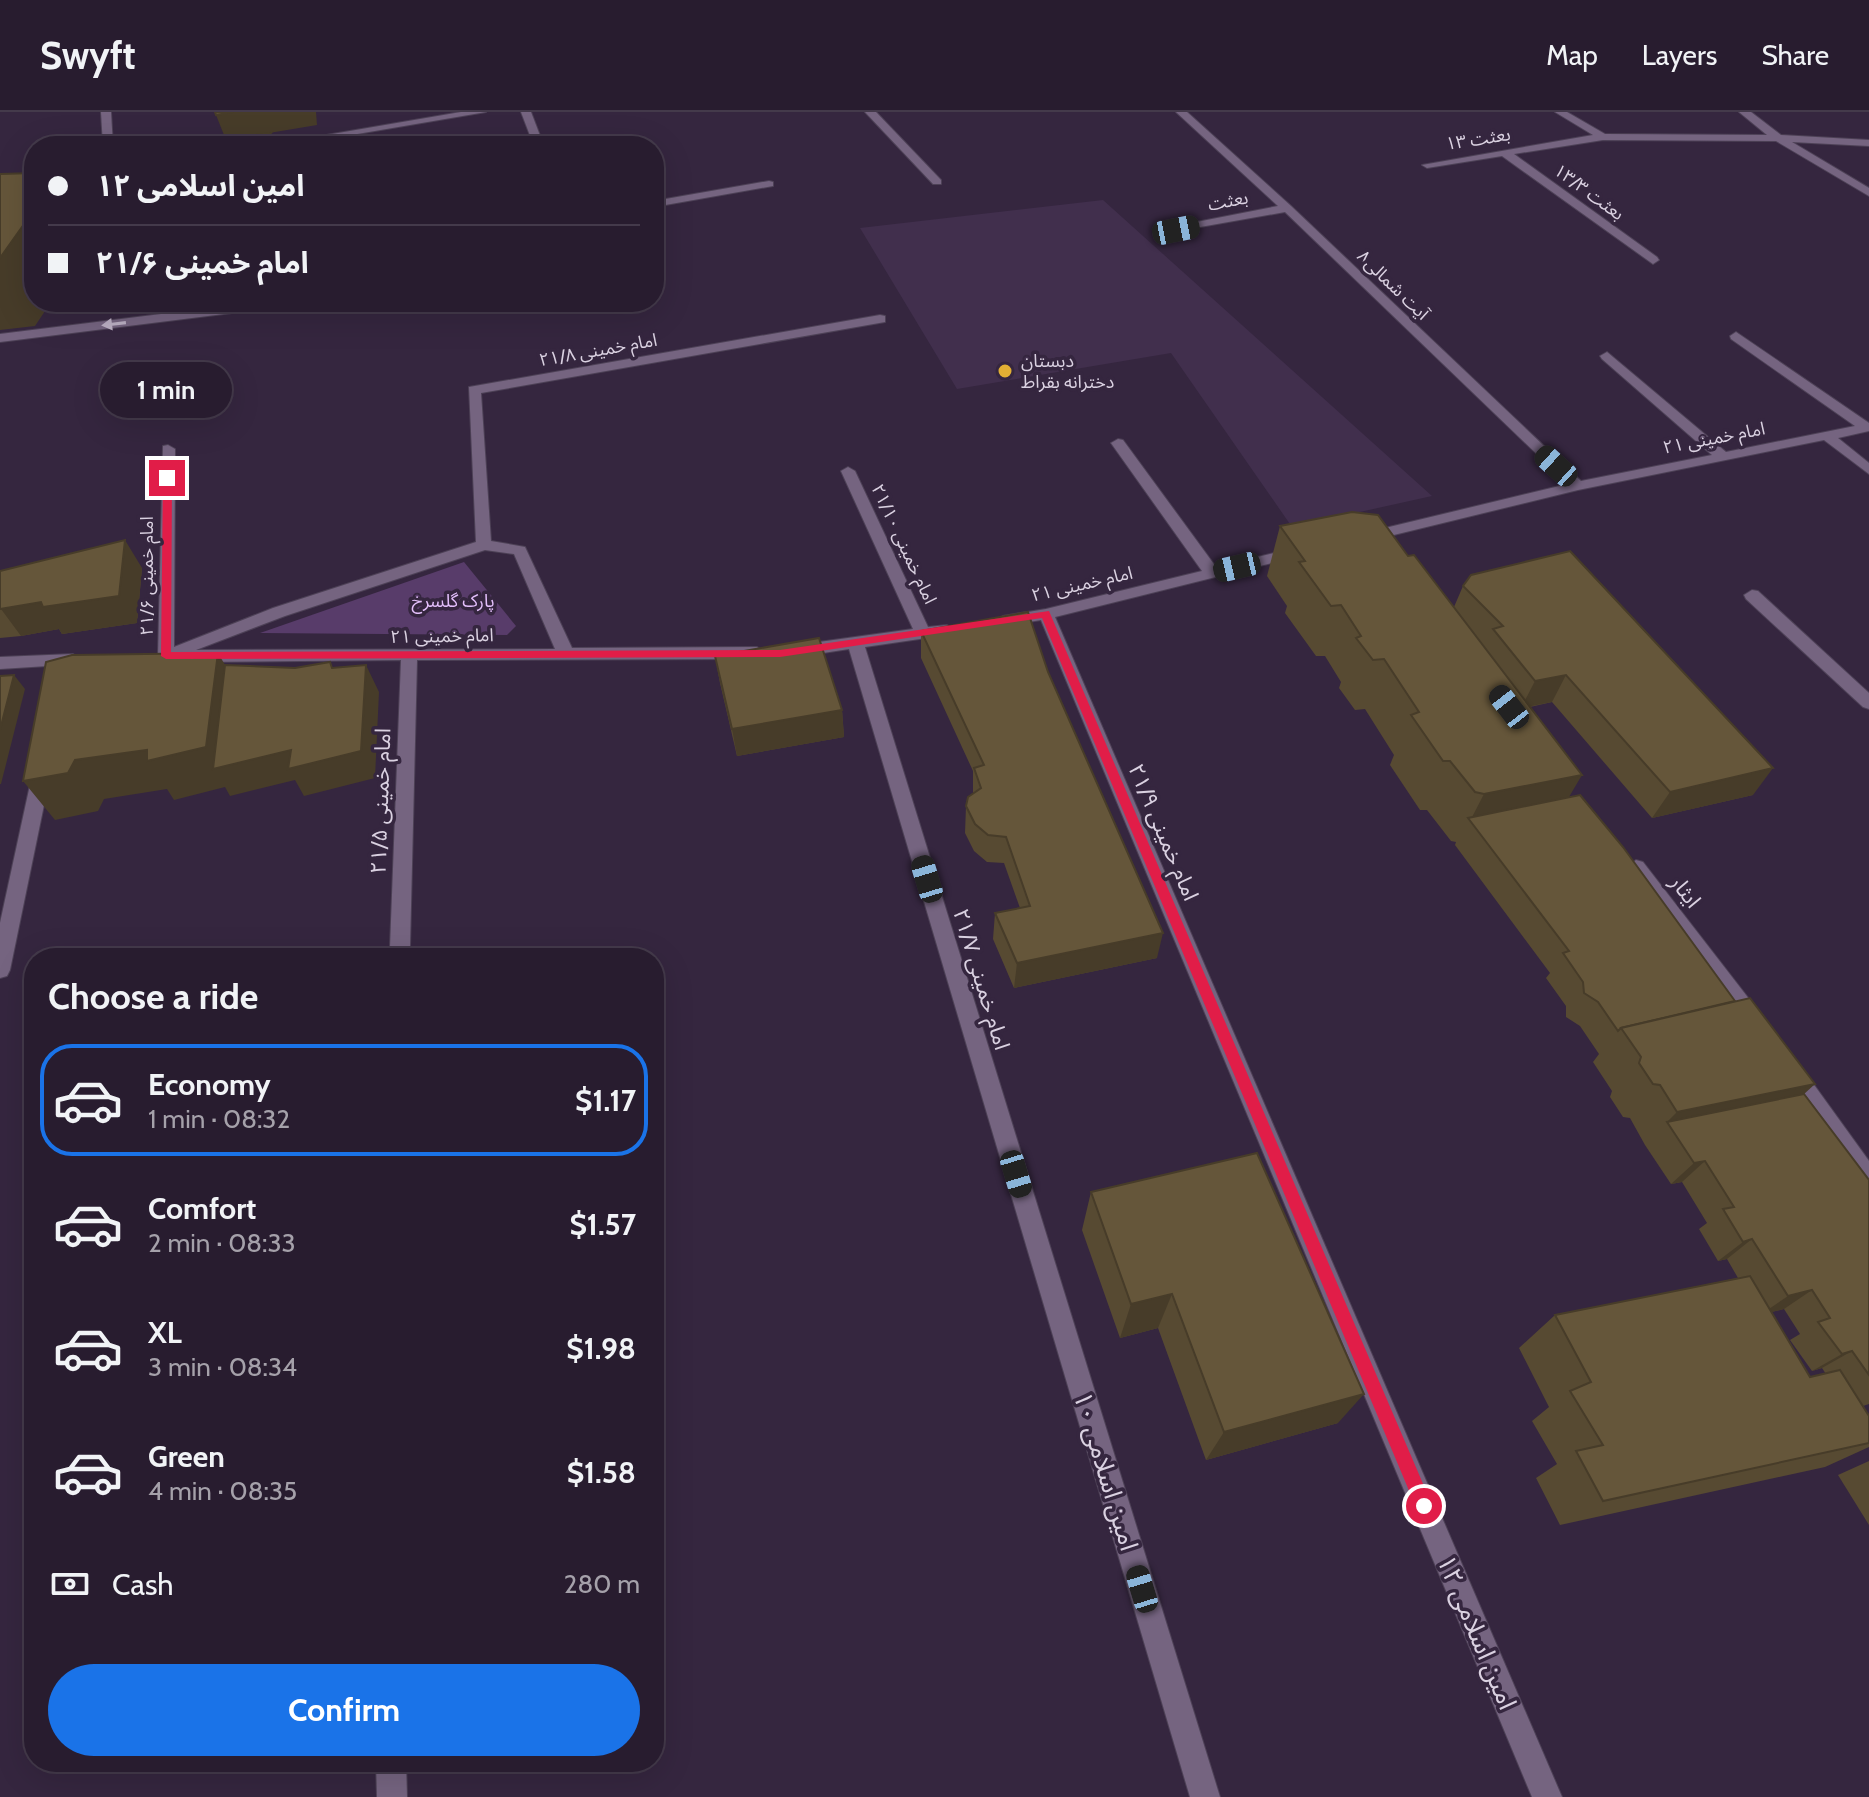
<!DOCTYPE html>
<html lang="en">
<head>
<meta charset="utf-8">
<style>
  :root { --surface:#281c2f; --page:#34293b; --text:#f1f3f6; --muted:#a5a1aa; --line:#443a4b; --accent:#1a73e8 }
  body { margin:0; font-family:Cabin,"Noto Sans Arabic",sans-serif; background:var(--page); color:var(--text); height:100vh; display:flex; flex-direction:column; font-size:30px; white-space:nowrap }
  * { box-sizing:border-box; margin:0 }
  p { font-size:26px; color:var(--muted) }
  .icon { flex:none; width:44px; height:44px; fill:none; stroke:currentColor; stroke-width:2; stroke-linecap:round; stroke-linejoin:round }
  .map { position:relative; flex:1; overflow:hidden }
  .sheet { position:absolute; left:24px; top:836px; width:640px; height:824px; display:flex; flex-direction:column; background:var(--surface); border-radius:32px; box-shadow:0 8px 32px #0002,0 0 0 2px var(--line) }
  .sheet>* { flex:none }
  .banner { position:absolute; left:24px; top:24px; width:640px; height:176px; border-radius:32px; box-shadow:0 8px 32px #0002,0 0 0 2px var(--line); display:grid; align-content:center; height:176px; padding:0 24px; background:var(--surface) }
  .end { position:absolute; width:36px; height:36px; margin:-18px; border:10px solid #e11d48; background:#fff; box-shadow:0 0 0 4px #fff }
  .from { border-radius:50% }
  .bubble { position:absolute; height:56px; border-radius:28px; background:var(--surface); box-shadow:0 8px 32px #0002,0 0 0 2px var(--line); font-size:26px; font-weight:700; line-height:56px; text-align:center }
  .car { position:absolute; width:24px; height:48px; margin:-24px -12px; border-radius:10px; box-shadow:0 0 6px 2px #0007; background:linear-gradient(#222 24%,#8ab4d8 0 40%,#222 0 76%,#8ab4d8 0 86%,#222 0) }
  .banner b { display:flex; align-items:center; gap:28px; height:76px; font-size:30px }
  .banner b+b { border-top:2px solid var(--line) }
  .banner i { width:20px; height:20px; background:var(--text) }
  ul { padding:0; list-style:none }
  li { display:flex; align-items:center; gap:24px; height:112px; margin:0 16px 12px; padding:0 8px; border:4px solid transparent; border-radius:32px }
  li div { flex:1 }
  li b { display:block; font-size:30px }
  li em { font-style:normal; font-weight:700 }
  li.active { border-color:var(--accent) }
  li>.icon { width:72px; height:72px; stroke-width:1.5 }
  h2 { padding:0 24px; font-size:36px; line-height:96px }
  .pay { display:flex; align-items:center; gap:20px; height:88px; padding:0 24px; font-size:30px }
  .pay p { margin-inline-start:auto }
  .action { display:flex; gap:16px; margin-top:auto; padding:16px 24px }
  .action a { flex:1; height:92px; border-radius:48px; background:var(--accent); color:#fff; font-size:32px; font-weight:700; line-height:92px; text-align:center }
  header { display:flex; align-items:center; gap:48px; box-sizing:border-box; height:112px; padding:0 40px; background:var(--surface); border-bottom:2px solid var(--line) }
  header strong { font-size:38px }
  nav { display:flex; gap:44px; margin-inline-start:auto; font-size:28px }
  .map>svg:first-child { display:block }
</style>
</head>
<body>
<header>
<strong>Swyft</strong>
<nav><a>Map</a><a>Layers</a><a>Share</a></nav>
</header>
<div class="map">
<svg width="1869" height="1685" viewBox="0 0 1869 1685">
  <rect width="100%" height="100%" fill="#35263f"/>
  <polygon fill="#412f4d" points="1103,88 1432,384 1292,415 1171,241 957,277 860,116"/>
  <polygon fill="#583c6a" points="464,450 516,514 507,523 260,521"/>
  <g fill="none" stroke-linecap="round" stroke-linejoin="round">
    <defs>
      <g id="minor">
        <polygon points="101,0 111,0 113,34 103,34"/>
        <polygon points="461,0 486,0 287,34 262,34"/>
        <polygon points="521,0 531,0 544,34 534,34"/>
        <polygon points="865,0 876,0 941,68 941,72 933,72"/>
        <polygon points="1176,0 1187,0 1291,94 1581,369 1712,343 1602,247 1600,244 1607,240 1726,340 1855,314 1731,227 1730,224 1736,220 1869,311 1869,319 1838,326 1869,351 1869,362 1824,328 1578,378 1365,430 1360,428 1360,422 1568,372 1285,100 1172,120 1172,116 1176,114 1278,94"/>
        <polygon points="1555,0 1567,0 1605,22 1767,23 1739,0 1751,0 1781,23 1869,28 1869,34 1792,30 1869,76 1869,84 1776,29 1603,28 1514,42 1657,145 1659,148 1653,152 1502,44 1427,56 1422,53 1593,23"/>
        <polygon points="769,69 773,70 773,74 654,95 654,89"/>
        <polygon points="258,190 294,190 288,194 0,230 0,222"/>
        <path d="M880 203 885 204V210L481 281 491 429 525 435 572 536 757 535 765 541 757 547 417 548 410 835 407 841H393L390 835 401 548 193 550 187 548 186 543 166 550 160 548 158 544 163 334 168 333 175 337 174 535 273 496 476 430 469 275ZM485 438 514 442 555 537 196 538 285 504Z"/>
        <polygon points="1118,327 1123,328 1216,455 1299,435 1307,440 1304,443 1055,505 1562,1685 1532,1685 1041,508 1003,514 995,509 1003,504 1046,497 1202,459 1111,331"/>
        <polygon points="848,355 855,359 928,515 947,513 955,518 947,523 865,535 1220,1685 1190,1685 849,537 797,545 789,539 797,533 913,517 841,359"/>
        <polygon points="1752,478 1758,479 1869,581 1869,597 1863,595 1746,487 1744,483"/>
        <polygon points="73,542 81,548 79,552 0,557 0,545"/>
        <polygon points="42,653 51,659 10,858 7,864 0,866 0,811 33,659"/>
        <polygon points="1636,748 1643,750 1763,905 1766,911 1763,917 1756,920 1749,917 1629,760 1627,755"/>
        <polygon points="1791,950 1799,952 1869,1049 1869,1077 1861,1074 1783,966 1780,959 1783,952"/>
        <polygon points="376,1650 406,1650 407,1685 377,1685"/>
      </g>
    </defs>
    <use href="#minor" stroke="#4d4156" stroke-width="2"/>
    <use href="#minor" fill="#756480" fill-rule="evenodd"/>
  </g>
  <g fill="#574a32" fill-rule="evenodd">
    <path d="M1280 414 1408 444 1454 495 1463 474 1753 683 1652 706 1552 590 1530 595 1569 685 1735 889 1869 1068V1292L1863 1294 1869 1304V1335L1825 1355 1560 1413 1536 1366 1557 1352 1532 1309 1549 1295 1519 1236 1555 1203 1738 1166 1727 1147 1718 1149 1699 1117 1707 1111 1682 1070 1671 1072 1645 1033 1630 1006 1623 1005 1610 985 1612 979 1593 950 1599 942 1580 914 1566 905V894L1546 866 1550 861 1455 733 1456 730 1451 729 1427 698H1420L1390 653 1394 643 1365 597 1355 598 1339 576 1341 570 1325 544H1316L1285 501 1287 494 1267 464ZM1784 1197 1800 1222 1790 1228 1812 1259 1822 1256 1826 1262 1810 1265 1771 1200Z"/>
    <polygon points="142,456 137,511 62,522 59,517 21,524 0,526 0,459"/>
    <polygon points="921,519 1048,560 1157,846 1014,876 993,827 995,801 1020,796 1004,751 987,750 974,739 965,721 966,694 973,682 973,659 921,546"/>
    <polygon points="715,544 842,598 844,625 737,644 720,571"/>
    <polygon points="1091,1080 1338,1311 1206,1348 1158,1216 1120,1226 1082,1118"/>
    <polygon points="1869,1349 1869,1413 1838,1363"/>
  </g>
  <g fill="#473c29">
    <polygon points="233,0 316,0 317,13 226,28 216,3"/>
    <polygon points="271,21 276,34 261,34"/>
    <polygon points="34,98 34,190 51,190 35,214 0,218 0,146"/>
    <polygon points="125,428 142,456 137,511 62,522 59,517 21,524 1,497"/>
    <polygon points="218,541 241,580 366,553 379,580 375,666 304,684 295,668 230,684 225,675 174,688 167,677 104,687 98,699 55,708 23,669 75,648 147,638"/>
    <polygon points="14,563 25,577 1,672 0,672 0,618"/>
    <polygon points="1566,563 1552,590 1521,596 1535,569"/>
    <polygon points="842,598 844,625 737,644 732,617"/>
    <polygon points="1773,656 1753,683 1652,706 1670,680"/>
    <polygon points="1582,663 1553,712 1470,709 1484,682"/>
    <polygon points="1163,821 1157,846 1014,876 1017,851"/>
    <polygon points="1815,972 1779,1005 1667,1010 1677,1000"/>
    <polygon points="1705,1049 1682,1070 1671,1072 1694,1051"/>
    <polygon points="1752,1127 1727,1147 1718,1149 1743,1130"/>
    <polygon points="1812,1178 1784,1197 1760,1203 1788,1184"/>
    <polygon points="1172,1182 1158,1216 1120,1226 1131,1192"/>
    <polygon points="1852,1239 1822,1256 1812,1259 1842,1242"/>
    <polygon points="1364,1282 1338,1311 1206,1348 1224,1320"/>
  </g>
  <g fill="#65563a" stroke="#473c29" stroke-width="2">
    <polygon points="215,0 233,0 216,3"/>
    <polygon points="271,21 261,34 195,34 195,31"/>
    <polygon points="34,61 34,98 0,146 0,62"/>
    <polygon points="1352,400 1378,403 1408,444 1414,443 1582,663 1484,682 1475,680 1450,649 1443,649 1411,603 1419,600 1384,547 1373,548 1356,526 1361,524 1341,493 1331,494 1299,450 1305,449 1280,414"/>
    <polygon points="125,428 119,484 43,495 41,490 0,497 0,459"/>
    <polygon points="1570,439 1773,656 1670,680 1566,563 1535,569 1493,517 1503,514 1463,474 1471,463"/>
    <polygon points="1028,500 1048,560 1163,821 1017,851 995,801 1030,794 1006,725 988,723 975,712 966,694 968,685 981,676 974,656 984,653 921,519"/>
    <polygon points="819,526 842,598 732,617 715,544"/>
    <polygon points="218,541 206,635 147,649 147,638 75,648 68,661 23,669 46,550 72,543"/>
    <polygon points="330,550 332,556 366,553 361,639 288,657 291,638 213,657 225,553 295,556"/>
    <polygon points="14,563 0,618 0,564"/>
    <polygon points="1580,683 1623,735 1735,889 1621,916 1618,919 1598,890 1584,881 1583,870 1563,841 1569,839 1468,706"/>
    <polygon points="1750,886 1815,972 1677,1000 1660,973 1653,972 1639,951 1641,945 1621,916"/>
    <polygon points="1804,982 1869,1068 1869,1263 1852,1239 1842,1242 1818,1210 1830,1206 1812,1178 1788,1184 1752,1127 1743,1130 1723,1097 1734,1095 1705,1049 1694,1051 1667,1010"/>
    <polygon points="1257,1041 1364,1282 1224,1320 1172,1182 1131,1192 1091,1080"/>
    <polygon points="1750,1164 1810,1265 1840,1258 1869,1304 1869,1331 1603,1389 1576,1339 1603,1333 1570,1279 1591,1270 1555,1203"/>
  </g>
  <defs><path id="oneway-solid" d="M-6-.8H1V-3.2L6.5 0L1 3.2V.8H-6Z" transform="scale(2)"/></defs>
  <use fill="#bcb0c4" href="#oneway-solid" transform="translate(114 212) rotate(173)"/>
  <polygon fill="#e11d48" points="167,364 172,366 171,540 780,538 1049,499 1430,1388 1432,1394 1430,1400 1424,1403 1418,1400 1042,506 780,545 166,547 161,544 163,366"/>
  <circle fill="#e2af34" stroke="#35263f" stroke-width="3" cx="1005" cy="259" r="8"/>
  <g text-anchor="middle" stroke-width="7" stroke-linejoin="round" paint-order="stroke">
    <g font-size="18" fill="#dad1e1" stroke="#35263f">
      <text transform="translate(1478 27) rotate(-9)" y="6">بعثت ۱۳</text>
      <text transform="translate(1589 80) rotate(36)" y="6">بعثت ۱۳/۳</text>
      <text transform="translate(1228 89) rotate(-11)" y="6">بعثت</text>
      <text transform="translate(1393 173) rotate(44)" y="6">آیت شمالی۸</text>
      <text transform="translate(598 238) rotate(-10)" y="6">امام خمینی ۲۱/۸</text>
      <text transform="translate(1714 326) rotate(-11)" y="6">امام خمینی ۲۱</text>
      <text transform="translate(904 432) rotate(65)" y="6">امام خمینی ۲۱/۱۰</text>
      <text transform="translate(147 464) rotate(-90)" y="6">امام خمینی ۲۱/۶</text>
      <text transform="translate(1082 472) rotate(-13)" y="6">امام خمینی ۲۱</text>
      <text transform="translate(442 524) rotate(-1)" y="6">امام خمینی ۲۱</text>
    </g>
    <g font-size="18" fill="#dad1e1" stroke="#35263f" text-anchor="start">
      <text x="1021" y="255">دبستان<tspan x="1021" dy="21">دخترانه بقراط</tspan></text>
    </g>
    <g font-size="18" fill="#e3bffb" stroke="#35263f">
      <text x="453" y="495">پارک گلسرخ</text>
    </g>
    <g font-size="22" fill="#dad1e1" stroke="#35263f">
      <text transform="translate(380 689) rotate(-88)" y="8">امام خمینی ۲۱/۵</text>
      <text transform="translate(1164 720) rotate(67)" y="8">امام خمینی ۲۱/۹</text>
      <text transform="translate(1686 779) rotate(52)" y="8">ایثار</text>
      <text transform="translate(982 867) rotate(73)" y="8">امام خمینی ۲۱/۷</text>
    </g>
    <g font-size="26" fill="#dad1e1" stroke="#35263f">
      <text transform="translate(1106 1359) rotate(73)" y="9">امین اسلامی ۱۰</text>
      <text transform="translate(1477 1520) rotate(67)" y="9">امین اسلامی ۱۲</text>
    </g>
  </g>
</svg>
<i class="end from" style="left:1424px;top:1394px"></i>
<i class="end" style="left:167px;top:366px"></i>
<div class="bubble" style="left:100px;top:250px;width:132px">1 min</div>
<i class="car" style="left:1176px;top:118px;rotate:79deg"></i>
<i class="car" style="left:1556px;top:354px;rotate:312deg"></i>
<i class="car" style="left:1237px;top:455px;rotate:257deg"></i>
<i class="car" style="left:1509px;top:595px;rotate:322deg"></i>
<i class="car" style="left:927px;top:767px;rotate:343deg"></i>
<i class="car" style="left:1016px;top:1062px;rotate:163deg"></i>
<i class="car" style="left:1142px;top:1477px;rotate:343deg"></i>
<div class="banner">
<b><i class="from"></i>امین اسلامی ۱۲</b>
<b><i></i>امام خمینی ۲۱/۶</b>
</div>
<section class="sheet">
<h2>Choose a ride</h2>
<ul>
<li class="active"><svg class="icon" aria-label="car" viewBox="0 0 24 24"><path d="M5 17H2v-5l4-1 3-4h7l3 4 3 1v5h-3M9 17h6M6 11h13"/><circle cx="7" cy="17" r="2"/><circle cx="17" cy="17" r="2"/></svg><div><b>Economy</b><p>1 min · 08:32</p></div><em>$1.17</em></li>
<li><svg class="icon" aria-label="car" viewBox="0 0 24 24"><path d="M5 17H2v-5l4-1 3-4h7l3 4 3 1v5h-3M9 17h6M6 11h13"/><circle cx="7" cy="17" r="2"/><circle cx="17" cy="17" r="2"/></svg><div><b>Comfort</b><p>2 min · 08:33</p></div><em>$1.57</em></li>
<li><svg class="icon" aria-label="car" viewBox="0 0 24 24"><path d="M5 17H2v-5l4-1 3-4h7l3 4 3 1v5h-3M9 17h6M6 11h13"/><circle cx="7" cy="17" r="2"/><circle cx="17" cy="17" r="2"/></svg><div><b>XL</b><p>3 min · 08:34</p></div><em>$1.98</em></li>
<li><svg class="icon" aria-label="car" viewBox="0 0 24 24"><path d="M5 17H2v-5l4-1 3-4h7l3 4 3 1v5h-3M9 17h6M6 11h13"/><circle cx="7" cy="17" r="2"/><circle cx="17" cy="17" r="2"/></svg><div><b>Green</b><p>4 min · 08:35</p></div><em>$1.58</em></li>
</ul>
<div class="pay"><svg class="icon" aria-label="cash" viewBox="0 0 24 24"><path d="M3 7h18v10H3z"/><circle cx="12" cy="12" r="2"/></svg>Cash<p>280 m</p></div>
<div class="action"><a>Confirm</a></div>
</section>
</div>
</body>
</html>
